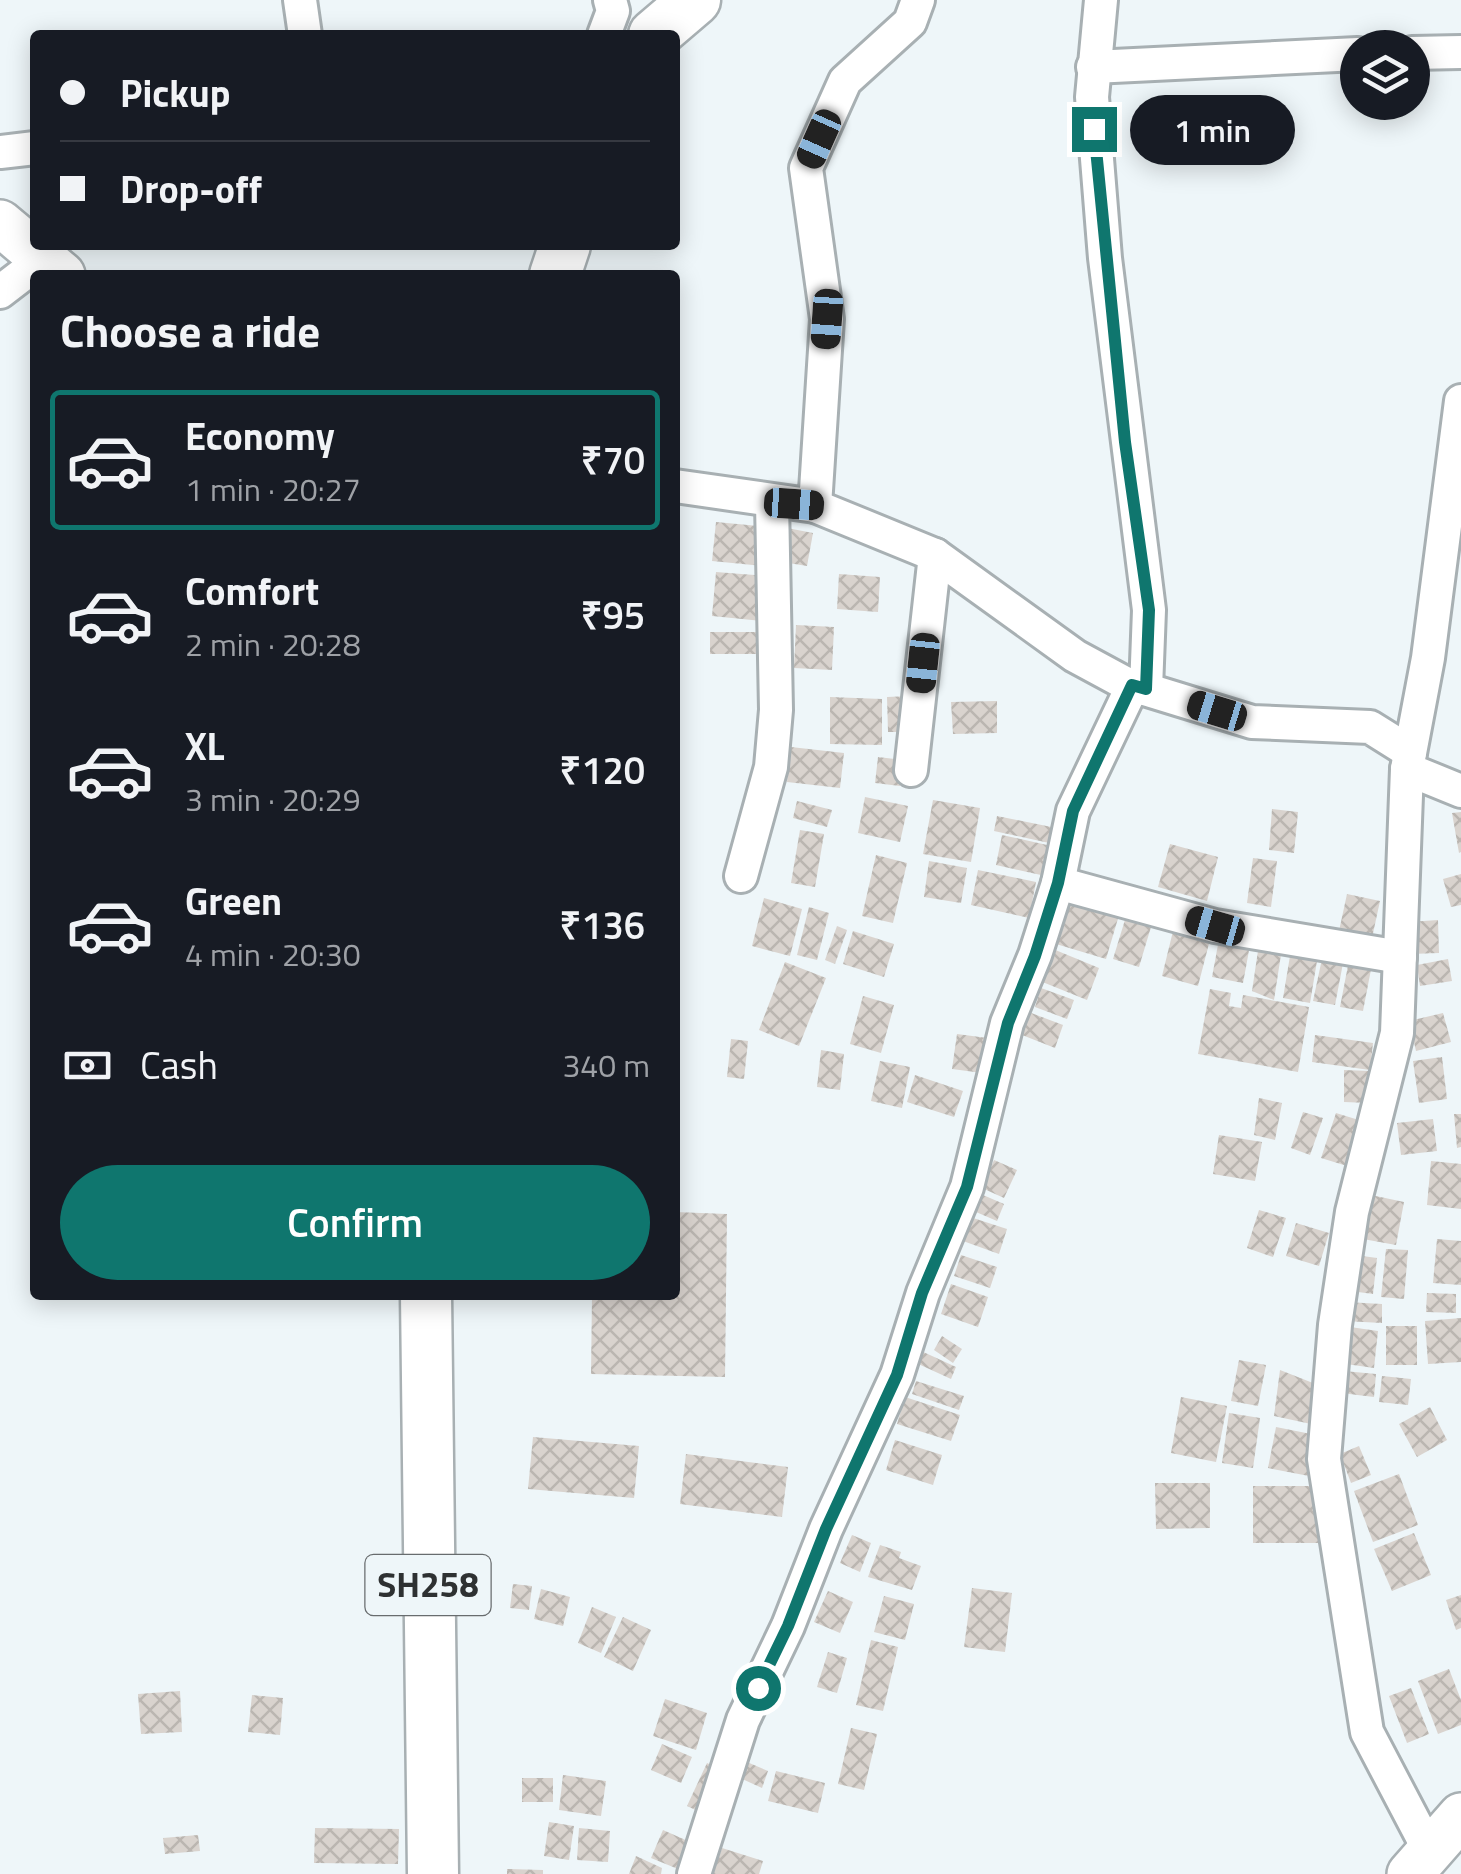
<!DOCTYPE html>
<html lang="en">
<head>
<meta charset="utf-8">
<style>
  :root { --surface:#171b24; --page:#20242c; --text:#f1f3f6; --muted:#9ea1a6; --line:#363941; --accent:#0f766e }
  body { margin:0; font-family:"Titillium Web",sans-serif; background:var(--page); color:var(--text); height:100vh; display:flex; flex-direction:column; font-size:38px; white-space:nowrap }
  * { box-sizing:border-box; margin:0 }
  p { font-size:32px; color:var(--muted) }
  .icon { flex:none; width:55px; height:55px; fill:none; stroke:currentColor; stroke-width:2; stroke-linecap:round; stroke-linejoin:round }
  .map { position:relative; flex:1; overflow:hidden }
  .details { position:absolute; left:30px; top:270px; width:650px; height:1030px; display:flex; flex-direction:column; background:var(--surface); border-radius:10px; box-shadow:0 5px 25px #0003 }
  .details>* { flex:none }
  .hud { position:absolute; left:30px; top:30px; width:650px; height:220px; border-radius:10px; box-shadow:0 5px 25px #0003; display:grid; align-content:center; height:220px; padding:0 30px; background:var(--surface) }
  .controls { position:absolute; left:1340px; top:30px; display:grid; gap:20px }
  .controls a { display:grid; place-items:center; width:90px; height:90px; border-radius:50%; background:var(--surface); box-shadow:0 5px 25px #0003; font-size:50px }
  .end { position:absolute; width:45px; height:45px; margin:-22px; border:12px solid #0f766e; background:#fff; box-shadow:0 0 0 5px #fff }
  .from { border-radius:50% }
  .bubble { position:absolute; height:70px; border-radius:35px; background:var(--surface); box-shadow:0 5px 25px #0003; font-size:32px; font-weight:600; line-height:70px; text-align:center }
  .car { position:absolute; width:30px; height:60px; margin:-30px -15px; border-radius:12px; box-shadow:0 0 8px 2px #0007; background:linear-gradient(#222 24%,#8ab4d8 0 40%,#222 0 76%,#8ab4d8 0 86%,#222 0) }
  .hud b { display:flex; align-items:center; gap:35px; height:95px; font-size:38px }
  .hud b+b { border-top:2px solid var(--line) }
  .hud i { width:25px; height:25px; background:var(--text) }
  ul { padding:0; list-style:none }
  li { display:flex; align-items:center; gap:30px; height:140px; margin:0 20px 15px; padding:0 10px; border:5px solid transparent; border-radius:10px }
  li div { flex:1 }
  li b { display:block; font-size:38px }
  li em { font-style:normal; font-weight:600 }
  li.on { border-color:var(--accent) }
  li>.icon { width:90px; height:90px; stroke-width:1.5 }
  h2 { padding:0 30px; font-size:45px; line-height:120px }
  .pay { display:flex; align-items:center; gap:25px; height:110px; padding:0 30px; font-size:38px }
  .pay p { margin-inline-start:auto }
  .cta { display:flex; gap:20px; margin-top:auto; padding:20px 30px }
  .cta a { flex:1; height:115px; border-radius:60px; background:var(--accent); color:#fff; font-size:40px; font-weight:600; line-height:115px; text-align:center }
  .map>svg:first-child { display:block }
</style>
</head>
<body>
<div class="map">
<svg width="1461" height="1874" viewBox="0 0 1461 1874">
  <defs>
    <pattern id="building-cross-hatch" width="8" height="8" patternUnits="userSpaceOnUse" patternTransform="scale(2.5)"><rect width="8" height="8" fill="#d9d3ce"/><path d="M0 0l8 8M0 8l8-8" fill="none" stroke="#bbb6b1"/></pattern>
  </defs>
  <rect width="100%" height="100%" fill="#eef6f9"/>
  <g fill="url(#building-cross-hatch)">
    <polygon points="716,522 768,527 763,566 712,561"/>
    <polygon points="782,527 813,533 807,566 776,561"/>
    <polygon points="716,572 766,576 762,621 712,616"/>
    <polygon points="839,574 880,577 878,612 837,609"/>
    <polygon points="796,625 834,627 832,670 794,668"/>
    <polygon points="710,632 758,632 759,654 710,654"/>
    <polygon points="910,696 911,732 888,732 887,697"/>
    <polygon points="830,697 882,699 882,745 830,744"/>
    <polygon points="997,701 997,733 953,734 951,702"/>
    <polygon points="791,747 844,753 840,788 787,782"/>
    <polygon points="878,757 903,760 900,786 875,783"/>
    <polygon points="865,797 908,806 900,842 858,833"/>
    <polygon points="933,800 980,808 971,862 923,854"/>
    <polygon points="797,801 832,810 827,827 793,818"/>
    <polygon points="1272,809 1298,812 1294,853 1269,850"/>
    <polygon points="1461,812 1461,852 1459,853 1452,813"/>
    <polygon points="997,816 1066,830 1063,846 994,831"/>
    <polygon points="800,830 824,834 815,887 791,883"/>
    <polygon points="1002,835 1047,845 1041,875 996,865"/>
    <polygon points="1170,844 1218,857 1207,901 1158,887"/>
    <polygon points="876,855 907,863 893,923 862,916"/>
    <polygon points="1253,858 1277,861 1271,907 1247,903"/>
    <polygon points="929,861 967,868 961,903 924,897"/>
    <polygon points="978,870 1036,882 1029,918 971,905"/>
    <polygon points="1461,874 1461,905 1451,907 1443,879"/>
    <polygon points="1071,891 1122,905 1106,959 1056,944"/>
    <polygon points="1347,894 1380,901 1372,938 1339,931"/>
    <polygon points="764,898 802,909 790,956 752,946"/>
    <polygon points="809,907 829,913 817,960 797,955"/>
    <polygon points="1128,910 1154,917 1139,967 1113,959"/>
    <polygon points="1438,920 1439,953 1411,954 1409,922"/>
    <polygon points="1175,923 1212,932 1198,986 1162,976"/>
    <polygon points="837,926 847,930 835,964 825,960"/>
    <polygon points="853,931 894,944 884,977 843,964"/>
    <polygon points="1220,934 1251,940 1243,983 1212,977"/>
    <polygon points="1259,944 1282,948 1274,1000 1252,991"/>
    <polygon points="1292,944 1319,949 1310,1003 1283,998"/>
    <polygon points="1053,949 1099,968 1087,1000 1040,981"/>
    <polygon points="1323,954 1344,958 1335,1005 1313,1001"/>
    <polygon points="1350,955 1373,959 1363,1011 1340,1007"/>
    <polygon points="1448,959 1452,981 1420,986 1417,965"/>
    <polygon points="785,962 826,978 799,1046 759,1030"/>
    <polygon points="1041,988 1074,1000 1067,1019 1035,1007"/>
    <polygon points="1210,989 1231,993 1229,1006 1241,1008 1243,995 1309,1007 1298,1072 1198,1054"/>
    <polygon points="863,996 894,1005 881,1053 850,1044"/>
    <polygon points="1026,1011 1063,1025 1055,1048 1017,1033"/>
    <polygon points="1443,1013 1451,1042 1416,1051 1409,1021"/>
    <polygon points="957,1034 995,1039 990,1074 952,1069"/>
    <polygon points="1315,1035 1373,1043 1370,1070 1312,1062"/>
    <polygon points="731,1039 748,1041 744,1079 727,1077"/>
    <polygon points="821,1050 844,1054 840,1090 817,1087"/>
    <polygon points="1442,1057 1447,1099 1419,1103 1413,1061"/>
    <polygon points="880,1061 910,1067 902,1108 871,1101"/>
    <polygon points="1344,1070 1370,1071 1369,1103 1344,1102"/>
    <polygon points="915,1075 963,1091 954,1117 907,1102"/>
    <polygon points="1259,1098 1282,1103 1275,1140 1254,1135"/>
    <polygon points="1303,1112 1323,1118 1310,1155 1291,1148"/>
    <polygon points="1336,1113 1362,1121 1347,1166 1321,1158"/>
    <polygon points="1454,1114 1461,1114 1461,1147 1457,1148"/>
    <polygon points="1433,1119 1437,1151 1401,1155 1397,1123"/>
    <polygon points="1219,1135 1262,1142 1255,1181 1213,1174"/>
    <polygon points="994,1160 1017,1170 1004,1198 982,1188"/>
    <polygon points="1431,1161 1461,1164 1461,1209 1427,1205"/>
    <polygon points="976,1192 1004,1204 997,1221 969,1209"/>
    <polygon points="1371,1195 1404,1202 1396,1245 1363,1239"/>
    <polygon points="1259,1210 1286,1218 1273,1257 1247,1248"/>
    <polygon points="675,1212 727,1214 725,1377 591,1374 592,1295 675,1295"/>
    <polygon points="970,1217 1007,1229 999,1254 963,1241"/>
    <polygon points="1296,1223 1329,1233 1319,1266 1286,1256"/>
    <polygon points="1437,1239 1461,1241 1461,1285 1433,1283"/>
    <polygon points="1386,1249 1408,1250 1404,1299 1381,1297"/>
    <polygon points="1348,1254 1377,1258 1373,1294 1343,1290"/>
    <polygon points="961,1255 997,1267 990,1288 954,1276"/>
    <polygon points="951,1284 988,1297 978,1327 941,1314"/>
    <polygon points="1427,1293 1456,1294 1456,1313 1426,1312"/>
    <polygon points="1346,1302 1382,1304 1382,1323 1345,1321"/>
    <polygon points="1461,1318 1461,1362 1428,1364 1425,1321"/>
    <polygon points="1343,1326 1378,1331 1374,1368 1339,1363"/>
    <rect x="1386" y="1326" width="31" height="39"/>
    <polygon points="942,1336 962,1349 953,1363 934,1350"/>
    <polygon points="919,1350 956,1367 951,1379 914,1362"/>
    <polygon points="1239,1360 1266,1365 1258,1406 1231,1401"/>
    <polygon points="1280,1370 1318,1385 1311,1424 1274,1416"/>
    <polygon points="1344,1371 1376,1374 1374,1397 1341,1393"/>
    <polygon points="1382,1376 1411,1379 1408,1405 1379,1402"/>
    <polygon points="916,1381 964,1396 959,1410 912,1394"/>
    <polygon points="905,1397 960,1415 951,1441 897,1424"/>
    <polygon points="1181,1397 1227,1406 1216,1462 1171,1453"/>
    <polygon points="1430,1407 1447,1440 1417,1457 1399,1424"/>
    <polygon points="1229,1413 1260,1418 1253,1468 1222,1463"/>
    <polygon points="1276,1427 1316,1435 1309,1476 1268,1468"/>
    <polygon points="533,1437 639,1446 634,1498 528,1489"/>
    <polygon points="895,1440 942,1455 933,1485 886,1470"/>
    <polygon points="1359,1446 1371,1475 1351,1483 1340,1454"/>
    <polygon points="686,1454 788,1467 782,1517 680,1504"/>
    <polygon points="1399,1474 1418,1525 1373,1542 1354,1491"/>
    <polygon points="1155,1483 1210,1483 1210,1528 1156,1529"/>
    <polygon points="1253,1486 1320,1486 1321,1543 1253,1543"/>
    <polygon points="1414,1533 1431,1575 1392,1591 1374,1549"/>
    <polygon points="852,1535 871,1543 860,1572 840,1563"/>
    <polygon points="880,1545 901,1552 899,1558 921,1566 912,1590 868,1577"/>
    <polygon points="513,1584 532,1586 529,1610 510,1608"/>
    <polygon points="972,1588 1012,1593 1005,1652 964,1647"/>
    <polygon points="541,1589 570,1597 563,1626 534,1619"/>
    <polygon points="828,1591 853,1602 840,1633 814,1622"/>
    <polygon points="1461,1595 1461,1628 1456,1630 1446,1600"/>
    <polygon points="884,1596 914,1604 905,1640 874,1632"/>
    <polygon points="592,1607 616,1617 601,1653 578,1643"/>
    <polygon points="623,1617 651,1630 633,1671 604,1657"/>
    <polygon points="871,1640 898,1647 883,1711 856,1705"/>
    <polygon points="828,1652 847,1658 837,1693 817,1687"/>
    <polygon points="1449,1669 1461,1700 1461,1725 1438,1734 1418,1681"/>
    <polygon points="1411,1688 1429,1734 1407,1743 1389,1696"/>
    <polygon points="180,1691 182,1732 141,1734 138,1694"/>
    <polygon points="252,1695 283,1698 280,1735 248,1732"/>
    <polygon points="665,1699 707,1713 696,1750 653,1736"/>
    <polygon points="851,1728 877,1734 864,1790 838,1784"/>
    <polygon points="662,1744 692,1757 681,1783 651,1770"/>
    <polygon points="747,1762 768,1771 762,1788 740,1778"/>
    <polygon points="707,1763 722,1770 702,1813 687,1806"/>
    <polygon points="776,1771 825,1783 818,1813 768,1801"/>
    <polygon points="563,1775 606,1781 601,1816 559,1810"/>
    <rect x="522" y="1778" width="31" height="24"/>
    <polygon points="549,1822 574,1826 569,1860 544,1856"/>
    <polygon points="315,1828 399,1829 398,1864 314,1863"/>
    <polygon points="579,1828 610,1831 608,1862 577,1860"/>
    <polygon points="663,1830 690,1842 678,1869 651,1858"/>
    <polygon points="198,1835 200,1851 165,1854 163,1838"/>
    <polygon points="722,1848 763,1861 759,1874 713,1874"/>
    <polygon points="636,1856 662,1868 661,1874 629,1874"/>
    <polygon points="507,1869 543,1870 543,1874 507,1874"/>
  </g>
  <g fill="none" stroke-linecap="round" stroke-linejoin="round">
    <defs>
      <g id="street">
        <polyline points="300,0 305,35"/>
        <polyline points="1101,0 1092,97 1105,258 1149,610 1146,689"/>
        <polyline points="604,35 613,11 610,0"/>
        <polyline points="1412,53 1461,52"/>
        <polyline points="1093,67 1358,54"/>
        <polyline points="0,152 35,148"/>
        <polyline points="0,292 43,259"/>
        <polyline points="675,486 815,506 827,319 806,168 845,81 910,22 918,0"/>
        <polyline points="815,506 935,555 1075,656 1125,683 1252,722 1370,727 1410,752"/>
        <polyline points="1407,769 1461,791"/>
        <polyline points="911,770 935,555"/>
        <polyline points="741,876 771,767 776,710 772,502"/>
        <polyline points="1058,883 1215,926 1400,957"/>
        <polyline points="1429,1850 1367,1732 1324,1459 1335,1325 1352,1212 1397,1033 1407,769 1428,658 1461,401"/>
        <polyline points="694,1874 743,1720 788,1626 826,1529 897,1375 923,1293 967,1187 1007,1023 1035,955 1058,883 1073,811 1133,685"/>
      </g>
      <g id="secondary">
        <polyline points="0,223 62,275"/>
        <polyline points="1410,1874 1461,1816"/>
      </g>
      <g id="primary">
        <polyline points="654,35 695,0"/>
        <polyline points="555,275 565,245"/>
        <polyline points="426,1295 433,1874"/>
      </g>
    </defs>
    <use href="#street" stroke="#a8b0b3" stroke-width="38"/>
    <use href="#secondary" stroke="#a8b0b3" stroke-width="50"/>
    <use href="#primary" stroke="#a8b0b3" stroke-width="55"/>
    <use href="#street" stroke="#fff" stroke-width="32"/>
    <use href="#secondary" stroke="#fff" stroke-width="45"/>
    <use href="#primary" stroke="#fff" stroke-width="50"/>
  </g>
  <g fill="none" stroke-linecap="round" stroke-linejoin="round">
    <polyline stroke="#0f766e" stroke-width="12" points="758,1688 788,1626 826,1529 897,1375 922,1293 967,1187 1008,1023 1035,956 1058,883 1073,811 1132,685 1146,689 1149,610 1125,442 1094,129"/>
  </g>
  <g text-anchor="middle" stroke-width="9" stroke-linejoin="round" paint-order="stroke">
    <rect fill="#eef6f9" stroke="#686c6e" stroke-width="2.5" x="365.5" y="1555" width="125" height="60" rx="8"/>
    <g font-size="35" font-weight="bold" fill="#2e3132">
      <text x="428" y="1597">SH258</text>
    </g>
  </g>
</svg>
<div class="controls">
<a><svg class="icon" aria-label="layers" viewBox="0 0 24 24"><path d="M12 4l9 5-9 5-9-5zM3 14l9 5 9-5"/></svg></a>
</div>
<i class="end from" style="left:758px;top:1688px"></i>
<i class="end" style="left:1094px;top:129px"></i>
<div class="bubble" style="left:1130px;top:95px;width:165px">1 min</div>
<i class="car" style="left:819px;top:139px;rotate:204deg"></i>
<i class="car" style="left:827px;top:319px;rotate:184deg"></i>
<i class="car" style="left:794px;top:504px;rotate:94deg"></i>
<i class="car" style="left:923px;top:663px;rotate:186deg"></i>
<i class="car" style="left:1217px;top:711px;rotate:287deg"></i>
<i class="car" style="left:1215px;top:926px;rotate:286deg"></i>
<div class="hud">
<b><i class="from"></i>Pickup</b>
<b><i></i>Drop-off</b>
</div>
<section class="details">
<h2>Choose a ride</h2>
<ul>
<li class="on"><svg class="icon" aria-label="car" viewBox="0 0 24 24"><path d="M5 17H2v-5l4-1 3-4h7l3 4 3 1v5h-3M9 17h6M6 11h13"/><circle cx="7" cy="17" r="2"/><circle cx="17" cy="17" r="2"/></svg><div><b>Economy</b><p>1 min · 20:27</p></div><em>₹70</em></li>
<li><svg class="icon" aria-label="car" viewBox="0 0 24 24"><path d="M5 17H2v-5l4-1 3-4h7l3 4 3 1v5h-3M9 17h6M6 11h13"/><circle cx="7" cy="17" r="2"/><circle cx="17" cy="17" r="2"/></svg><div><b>Comfort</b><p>2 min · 20:28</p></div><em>₹95</em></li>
<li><svg class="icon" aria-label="car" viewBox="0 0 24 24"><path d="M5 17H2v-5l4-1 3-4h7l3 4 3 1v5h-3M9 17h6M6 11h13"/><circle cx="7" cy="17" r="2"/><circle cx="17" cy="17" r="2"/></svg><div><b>XL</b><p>3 min · 20:29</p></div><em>₹120</em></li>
<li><svg class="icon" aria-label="car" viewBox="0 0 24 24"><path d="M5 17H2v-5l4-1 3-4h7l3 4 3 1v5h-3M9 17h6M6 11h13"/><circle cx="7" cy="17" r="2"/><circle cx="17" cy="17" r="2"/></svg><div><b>Green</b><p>4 min · 20:30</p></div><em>₹136</em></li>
</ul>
<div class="pay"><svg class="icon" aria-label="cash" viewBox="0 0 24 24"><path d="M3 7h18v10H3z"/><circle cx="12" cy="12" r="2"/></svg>Cash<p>340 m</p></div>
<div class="cta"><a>Confirm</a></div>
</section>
</div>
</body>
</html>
